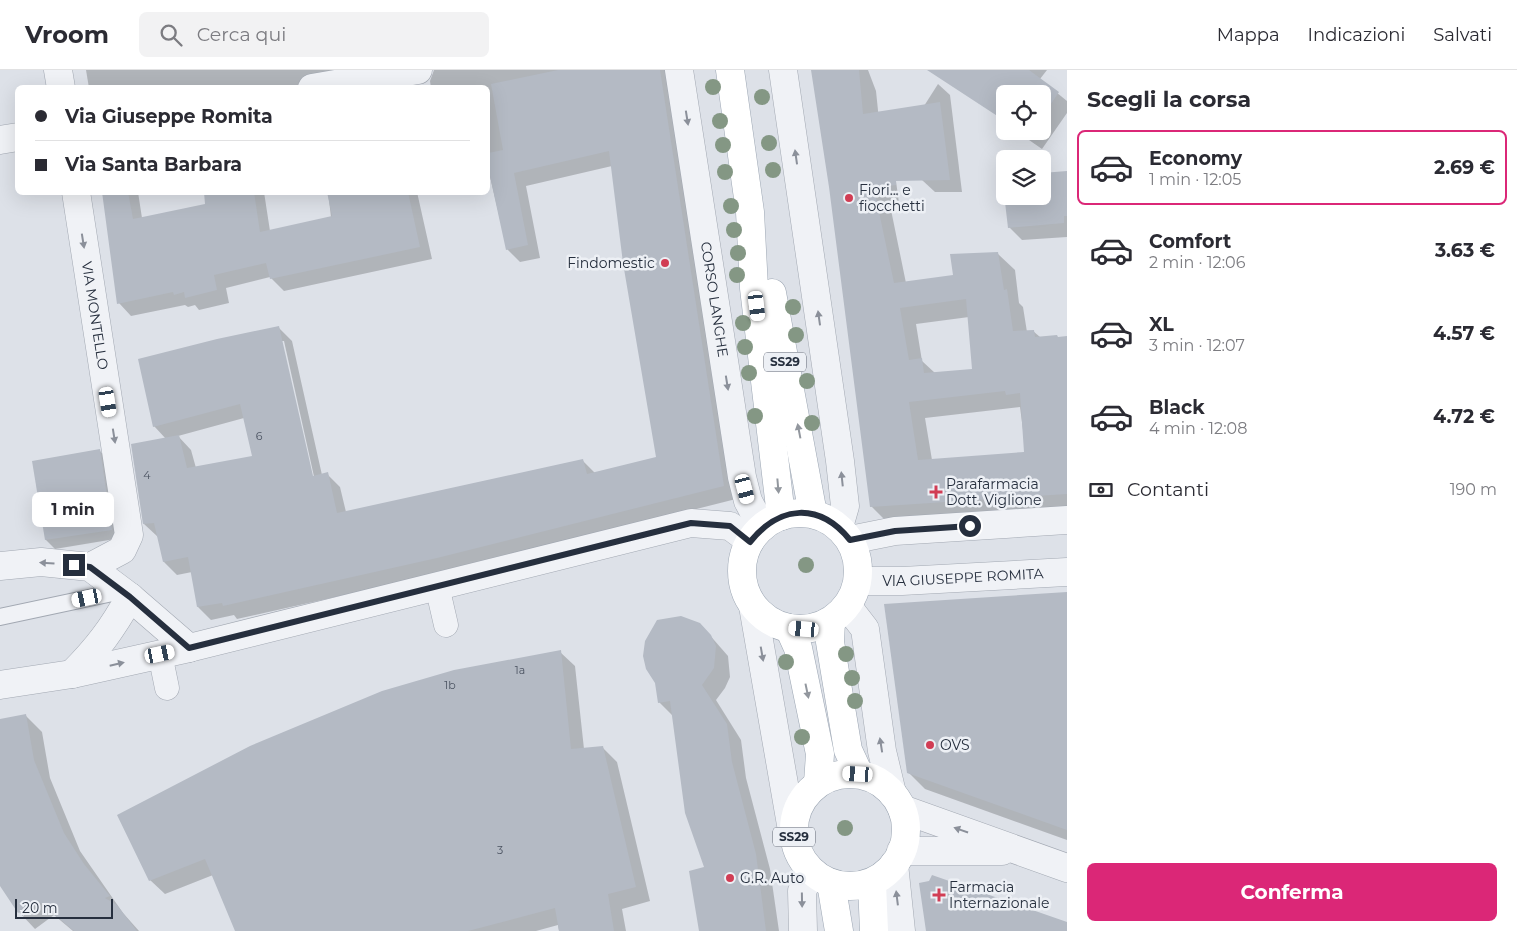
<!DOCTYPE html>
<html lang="it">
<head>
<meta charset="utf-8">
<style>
  :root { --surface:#fff; --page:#f2f2f3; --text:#2b2b33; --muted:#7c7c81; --line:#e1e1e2; --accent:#db2777 }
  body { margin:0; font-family:Montserrat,sans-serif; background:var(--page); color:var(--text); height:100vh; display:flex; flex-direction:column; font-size:19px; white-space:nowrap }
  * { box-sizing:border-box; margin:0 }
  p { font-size:16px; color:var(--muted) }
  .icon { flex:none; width:28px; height:28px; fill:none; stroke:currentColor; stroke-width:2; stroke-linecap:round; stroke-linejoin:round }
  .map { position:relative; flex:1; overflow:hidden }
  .side { display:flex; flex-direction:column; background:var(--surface); width:450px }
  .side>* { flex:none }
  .hud { position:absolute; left:15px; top:15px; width:475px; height:110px; border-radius:8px; box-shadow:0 5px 20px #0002; display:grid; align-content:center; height:110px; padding:0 20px; background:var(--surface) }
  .buttons { position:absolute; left:996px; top:15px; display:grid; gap:10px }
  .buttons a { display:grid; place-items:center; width:55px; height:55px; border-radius:8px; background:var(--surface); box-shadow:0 5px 20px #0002; font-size:25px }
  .scale { position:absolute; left:15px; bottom:12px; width:98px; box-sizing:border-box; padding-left:5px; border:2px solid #262f3e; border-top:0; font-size:14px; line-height:18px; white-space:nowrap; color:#262f3e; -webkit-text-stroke:4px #edf0f5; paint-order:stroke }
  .end { position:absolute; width:22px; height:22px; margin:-11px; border:6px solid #262f3e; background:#fff; box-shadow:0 0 0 2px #fff }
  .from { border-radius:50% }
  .bubble { position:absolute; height:35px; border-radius:8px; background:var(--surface); box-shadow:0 5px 20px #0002; font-size:16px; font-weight:700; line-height:35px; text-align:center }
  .car { position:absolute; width:15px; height:30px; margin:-15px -8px; border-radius:6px; box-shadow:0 0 4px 1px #0007; background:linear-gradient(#fff 24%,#345 0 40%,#fff 0 76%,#345 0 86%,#fff 0) }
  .hud b { display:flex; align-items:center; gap:18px; height:48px; font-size:19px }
  .hud b+b { border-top:1px solid var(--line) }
  .hud i { width:12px; height:12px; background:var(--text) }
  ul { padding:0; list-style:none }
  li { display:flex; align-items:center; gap:15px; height:75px; margin:0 10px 8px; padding:0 10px; border:2px solid transparent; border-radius:8px }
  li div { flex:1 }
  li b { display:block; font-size:19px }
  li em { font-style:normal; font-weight:700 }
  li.active { border-color:var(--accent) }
  li>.icon { width:45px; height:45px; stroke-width:1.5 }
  h2 { padding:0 20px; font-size:22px; line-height:60px }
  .pay { display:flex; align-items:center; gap:12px; height:55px; padding:0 20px; font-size:19px }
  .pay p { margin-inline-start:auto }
  .button { display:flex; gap:10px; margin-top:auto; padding:10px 20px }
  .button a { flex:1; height:58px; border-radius:8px; background:var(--accent); color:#fff; font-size:20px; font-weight:700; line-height:58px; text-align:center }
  header { display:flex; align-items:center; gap:30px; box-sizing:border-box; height:70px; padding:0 25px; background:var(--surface); border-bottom:1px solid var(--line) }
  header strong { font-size:24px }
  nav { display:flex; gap:28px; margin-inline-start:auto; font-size:18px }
  .search { width:350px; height:45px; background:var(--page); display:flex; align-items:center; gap:12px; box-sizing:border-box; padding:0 18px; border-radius:8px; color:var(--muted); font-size:19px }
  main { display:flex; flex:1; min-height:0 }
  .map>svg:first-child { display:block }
</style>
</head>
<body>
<header>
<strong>Vroom</strong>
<div class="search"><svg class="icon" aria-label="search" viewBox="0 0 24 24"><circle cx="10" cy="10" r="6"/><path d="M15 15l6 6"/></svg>Cerca qui</div>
<nav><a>Mappa</a><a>Indicazioni</a><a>Salvati</a></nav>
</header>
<main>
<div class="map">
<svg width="1067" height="861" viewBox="0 0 1067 861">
  <rect width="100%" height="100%" fill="#dde1e8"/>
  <g fill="#0003" fill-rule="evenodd">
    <polygon points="86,0 405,0 302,18 89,18"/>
    <path d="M434 0H671L736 429 451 501 237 549 234 545 211 550 198 537 192 502 177 505 164 492 158 467 144 454 132 375 166 369 154 356 279 258 292 271 322 405 327 404 340 417 346 442 582 390 595 403 657 388 612 96 526 116 540 188 520 192 507 179 488 98V18H431L430 11ZM281 271H284L315 411 313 412ZM244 348 253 387 196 398 191 380 178 366Z"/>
    <path d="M812 0H868L876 21 879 50 889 60 899 133 890 135 906 213 954 206 998 184 1015 200 1019 233 1023 237 1027 262 1033 261 1040 267H1067V442L888 453 871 436 830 117ZM969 247 974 300 935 303 922 291 916 254ZM1020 337 1026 383 932 390 925 348Z"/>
    <polygon points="947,0 1047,0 1040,9 1067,31 1067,43 1042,79 1016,61 1042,61 1042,24 1005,24 1005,51"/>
    <polygon points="938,14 950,25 962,122 935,122 922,110 924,36"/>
    <polygon points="1067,102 1067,167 1022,170 1009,157"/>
    <polygon points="103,122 138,122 142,148 207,135 205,122 264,122 270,161 331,147 328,122 417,122 432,189 284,221 270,207 226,218 229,233 199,240 195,235 188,237 185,235 131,246 119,233"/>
    <polygon points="100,381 108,390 121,468 55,479 46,470 34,392"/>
    <polygon points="1067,523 1067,770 925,719 908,702"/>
    <polygon points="700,554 728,586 730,607 725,618 716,630 741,670 746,708 770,799 779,861 701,861 706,798 673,646 659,632"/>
    <polygon points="560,582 575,596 584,679 602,677 617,692 650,831 622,839 626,861 559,861 558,855 536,861 237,861 213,805 165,824 150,810"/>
    <polygon points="26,646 42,662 50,708 80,781 123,843 139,861 73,861 54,845 35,859 19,842 0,812 0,651"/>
  </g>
  <g fill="#b4bac4" fill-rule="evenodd">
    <polygon points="558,0 660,0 724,416 437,488 223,536 222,533 197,537 188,487 163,492 154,453 143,454 131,374 179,365 187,398 252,386 240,334 153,357 138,289 217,269 279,256 313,406 328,402 337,443 583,389 587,404 656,387 623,193 609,81 514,103 528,175 506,180 488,97 488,83 503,80 491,14"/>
    <path d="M811 0H859L863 44 940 32 950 110 896 111V115L874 118 894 213 953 205 950 184 998 182 1004 220 1007 219 1013 261 1034 260 1035 267 1057 265 1058 267 1067 266V424L870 437 829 117ZM966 229 972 299 924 303 922 288 909 290 900 238ZM1005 321 1006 325 1020 323 1024 382 918 390 909 332Z"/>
    <polygon points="927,0 1029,0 1059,22 1042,47 1042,24 1005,24 1005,51"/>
    <polygon points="1067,101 1067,146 1064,146 1064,153 1008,158 1002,106 1005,106 1005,126 1042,126 1042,103"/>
    <polygon points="102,122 128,122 133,149 205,134 204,122 254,122 260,162 332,146 327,122 408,122 420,177 270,209 266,193 214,205 217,220 185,228 184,222 174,225 173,222 117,234"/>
    <polygon points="100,379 112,460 45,470 32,391"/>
    <polygon points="1067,522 1067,760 907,703 884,534"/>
    <polygon points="681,546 700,553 711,565 716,576 714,598 702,615 727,654 732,692 756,784 766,861 699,861 689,801 704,797 685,743 670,631 658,633 655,613 646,599 643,586 645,571 657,550"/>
    <polygon points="561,580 571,679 603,676 636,817 608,824 614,861 559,861 555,838 468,861 235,861 205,789 149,811 117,745 250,676 382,621 454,600"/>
    <polygon points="26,644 34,690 64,763 84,794 110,826 105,828 117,835 137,861 74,861 37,830 18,843 0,816 0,649"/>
    <polygon points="932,805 1067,852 1067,861 926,861 919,813 929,811"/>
  </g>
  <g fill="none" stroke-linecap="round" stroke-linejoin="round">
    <defs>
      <polyline id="service" points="0,547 122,521"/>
      <g id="pedestrian">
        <polyline points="437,516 446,555"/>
        <polyline points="160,584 167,618"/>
      </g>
      <g id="minor">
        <polyline points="58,0 61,18"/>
        <path id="s1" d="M679 0 742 407 748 431 762 457"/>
        <polyline points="783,0 840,391 845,436 839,457"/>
        <polyline points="312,18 418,0"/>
        <polyline points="0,70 18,67"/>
        <path id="s2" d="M76 122 129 465 122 480 90 497"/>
        <polyline points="850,470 895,461 1067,450"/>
        <polyline points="0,496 41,492 90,497 130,527 189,578"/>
        <path id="s3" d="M858 511H902L1067 502"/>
        <polyline points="753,536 793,766"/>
        <polyline points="848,537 865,559 882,681 892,723"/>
        <path d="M72 604C98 578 112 559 130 527"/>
        <polyline points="0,615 72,604 189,578 691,453 730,456 750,471"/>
        <polyline points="902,739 1067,798"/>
        <polyline points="901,781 1002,781"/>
        <polyline points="894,794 901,861"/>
        <polyline points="803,861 802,821 812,802"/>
      </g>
      <g id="primary">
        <polyline points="730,0 750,142 754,218 781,446"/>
        <polyline points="772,223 813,444"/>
        <circle cx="800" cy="501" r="58"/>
        <polyline points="831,551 830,572 848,680 859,704"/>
        <polyline points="789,558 798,578 820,684 818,713"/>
        <circle cx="850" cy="760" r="56"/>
        <polyline points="831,813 839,861"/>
        <polyline points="872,814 874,861"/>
      </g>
    </defs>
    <use href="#service" stroke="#a2a8b2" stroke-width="18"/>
    <use href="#pedestrian" stroke="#a2a8b2" stroke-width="25"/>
    <use href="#minor" stroke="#a2a8b2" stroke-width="29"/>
    <use href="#primary" stroke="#9ca6b3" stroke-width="29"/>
    <use href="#service" stroke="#f0f2f6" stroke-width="16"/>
    <use href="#pedestrian" stroke="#f0f2f6" stroke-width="24"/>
    <use href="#minor" stroke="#f0f2f6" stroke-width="28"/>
    <use href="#primary" stroke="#fff" stroke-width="28"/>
  </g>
  <g fill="#849784">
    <circle cx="713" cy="17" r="8"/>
    <circle cx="762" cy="27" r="8"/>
    <circle cx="720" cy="51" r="8"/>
    <circle cx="769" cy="73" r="8"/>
    <circle cx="723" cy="75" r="8"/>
    <circle cx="773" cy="100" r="8"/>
    <circle cx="725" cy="102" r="8"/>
    <circle cx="731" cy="136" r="8"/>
    <circle cx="734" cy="160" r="8"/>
    <circle cx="738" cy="183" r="8"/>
    <circle cx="737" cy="205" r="8"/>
    <circle cx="793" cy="237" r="8"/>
    <circle cx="743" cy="253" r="8"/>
    <circle cx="796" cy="265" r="8"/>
    <circle cx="745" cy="277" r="8"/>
    <circle cx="749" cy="303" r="8"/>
    <circle cx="807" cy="311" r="8"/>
    <circle cx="755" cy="346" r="8"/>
    <circle cx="812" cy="353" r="8"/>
    <circle cx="806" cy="495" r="8"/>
    <circle cx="846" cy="584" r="8"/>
    <circle cx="786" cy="592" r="8"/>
    <circle cx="852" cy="608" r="8"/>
    <circle cx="855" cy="631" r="8"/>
    <circle cx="802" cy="667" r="8"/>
    <circle cx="845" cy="758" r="8"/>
  </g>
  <defs><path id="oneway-solid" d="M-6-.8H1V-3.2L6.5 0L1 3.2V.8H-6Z" transform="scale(1.25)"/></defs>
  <g fill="#8b909a">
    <use href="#oneway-solid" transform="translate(687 48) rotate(81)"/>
    <use href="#oneway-solid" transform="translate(796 87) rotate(-98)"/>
    <use href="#oneway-solid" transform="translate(83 171) rotate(81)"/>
    <use href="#oneway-solid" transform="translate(819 248) rotate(-98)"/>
    <use href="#oneway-solid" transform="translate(727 313) rotate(81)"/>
    <use href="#oneway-solid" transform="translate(114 366) rotate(81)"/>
    <use href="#oneway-solid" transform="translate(842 409) rotate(-96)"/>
    <use href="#oneway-solid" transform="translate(47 493) rotate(-177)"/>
    <use href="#oneway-solid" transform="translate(762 584) rotate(80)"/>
    <use href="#oneway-solid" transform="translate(117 594) rotate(-13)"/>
    <use href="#oneway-solid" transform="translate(881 675) rotate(-99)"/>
    <use href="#oneway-solid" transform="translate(961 760) rotate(-161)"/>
    <use href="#oneway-solid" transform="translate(897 828) rotate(-97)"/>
    <use href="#oneway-solid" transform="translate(802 830) rotate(89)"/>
  </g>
  <g fill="#92979e">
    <use href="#oneway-solid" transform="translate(799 361) rotate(-101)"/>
    <use href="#oneway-solid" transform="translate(778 416) rotate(85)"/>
    <use href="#oneway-solid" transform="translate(807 621) rotate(78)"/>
  </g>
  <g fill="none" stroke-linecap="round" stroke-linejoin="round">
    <path stroke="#262f3e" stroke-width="6" d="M74 495 90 497 130 527 189 578 691 453 730 456 750 472C780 435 819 432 850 470L895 461 970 456"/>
  </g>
  <g fill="#d13d54" stroke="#edf0f5" stroke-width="2">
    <circle cx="849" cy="128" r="5"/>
    <circle cx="665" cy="193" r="5"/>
    <path d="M933.5 414.5h5v5h5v5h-5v5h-5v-5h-5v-5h5z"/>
    <circle cx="930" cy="675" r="5"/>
    <circle cx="730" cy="808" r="5"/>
    <path d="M936.5 817.5h5v5h5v5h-5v5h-5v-5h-5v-5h5z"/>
  </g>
  <g text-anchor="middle" stroke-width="5" stroke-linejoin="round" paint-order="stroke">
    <g font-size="11" fill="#4a5260">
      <text x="259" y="370">6</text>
      <text x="147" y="409">4</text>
      <text x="520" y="604">1a</text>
      <text x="450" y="619">1b</text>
      <text x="500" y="784">3</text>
    </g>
    <g fill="#edf0f5" stroke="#626975" stroke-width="1">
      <rect x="764" y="282.5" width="42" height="19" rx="4"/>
      <rect x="773" y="757.5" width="42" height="19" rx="4"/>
    </g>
    <g font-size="12" font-weight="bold" fill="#262f3e">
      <text x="785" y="296">SS29</text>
      <text x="794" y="771">SS29</text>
    </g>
    <g font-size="14" fill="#262f3e" stroke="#edf0f5" text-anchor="start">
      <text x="859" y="125">Fiori... e<tspan x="859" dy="16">fiocchetti</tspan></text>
      <text x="655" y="198" text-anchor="end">Findomestic</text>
      <text x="946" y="419">Parafarmacia<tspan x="946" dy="16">Dott. Viglione</tspan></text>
      <text x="940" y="680">OVS</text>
      <text x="740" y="813">G.R. Auto</text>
      <text x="949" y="822">Farmacia<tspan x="949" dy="16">Internazionale</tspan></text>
    </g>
    <g font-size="14" fill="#262f3e" stroke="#edf0f5">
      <text dy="5" stroke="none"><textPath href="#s1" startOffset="232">CORSO LANGHE</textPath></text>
      <text dy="5" stroke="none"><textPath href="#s2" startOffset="125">VIA MONTELLO</textPath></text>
      <text dy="5" stroke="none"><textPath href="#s3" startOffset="105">VIA GIUSEPPE ROMITA</textPath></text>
    </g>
  </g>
</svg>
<div class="buttons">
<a><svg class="icon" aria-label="locate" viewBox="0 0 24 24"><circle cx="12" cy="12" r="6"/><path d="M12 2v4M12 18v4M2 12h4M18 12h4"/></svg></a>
<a><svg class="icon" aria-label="layers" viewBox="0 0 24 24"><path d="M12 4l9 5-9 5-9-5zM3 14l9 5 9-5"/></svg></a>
</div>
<div class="scale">20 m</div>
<i class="end from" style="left:970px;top:456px"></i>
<i class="end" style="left:74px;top:495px"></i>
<div class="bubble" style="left:32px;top:422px;width:82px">1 min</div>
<i class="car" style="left:757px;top:236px;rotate:173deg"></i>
<i class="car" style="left:108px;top:332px;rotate:171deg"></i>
<i class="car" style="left:745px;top:419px;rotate:165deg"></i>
<i class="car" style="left:87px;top:528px;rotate:258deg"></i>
<i class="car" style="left:804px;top:559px;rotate:275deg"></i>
<i class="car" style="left:160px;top:584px;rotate:78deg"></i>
<i class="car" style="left:858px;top:704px;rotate:273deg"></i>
<div class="hud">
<b><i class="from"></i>Via Giuseppe Romita</b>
<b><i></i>Via Santa Barbara</b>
</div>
</div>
<section class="side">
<h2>Scegli la corsa</h2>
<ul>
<li class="active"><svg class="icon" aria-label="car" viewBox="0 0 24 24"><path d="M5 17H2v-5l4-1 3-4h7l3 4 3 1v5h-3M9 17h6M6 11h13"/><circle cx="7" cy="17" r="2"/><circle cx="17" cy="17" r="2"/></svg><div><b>Economy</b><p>1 min · 12:05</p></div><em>2.69 €</em></li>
<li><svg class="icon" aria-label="car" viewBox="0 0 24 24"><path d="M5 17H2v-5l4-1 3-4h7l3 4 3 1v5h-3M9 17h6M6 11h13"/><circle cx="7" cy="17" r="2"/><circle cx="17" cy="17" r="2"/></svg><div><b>Comfort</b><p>2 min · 12:06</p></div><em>3.63 €</em></li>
<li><svg class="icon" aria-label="car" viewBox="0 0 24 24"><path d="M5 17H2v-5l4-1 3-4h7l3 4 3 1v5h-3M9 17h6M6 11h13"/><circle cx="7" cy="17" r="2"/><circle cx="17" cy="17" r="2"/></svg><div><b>XL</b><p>3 min · 12:07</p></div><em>4.57 €</em></li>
<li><svg class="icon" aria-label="car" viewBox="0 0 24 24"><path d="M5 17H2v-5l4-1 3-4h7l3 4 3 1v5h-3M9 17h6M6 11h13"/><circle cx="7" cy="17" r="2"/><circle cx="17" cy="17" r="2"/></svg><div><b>Black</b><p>4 min · 12:08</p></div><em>4.72 €</em></li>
</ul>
<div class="pay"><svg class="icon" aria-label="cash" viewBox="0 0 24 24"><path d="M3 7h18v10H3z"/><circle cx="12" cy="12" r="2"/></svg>Contanti<p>190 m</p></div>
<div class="button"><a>Conferma</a></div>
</section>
</main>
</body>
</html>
